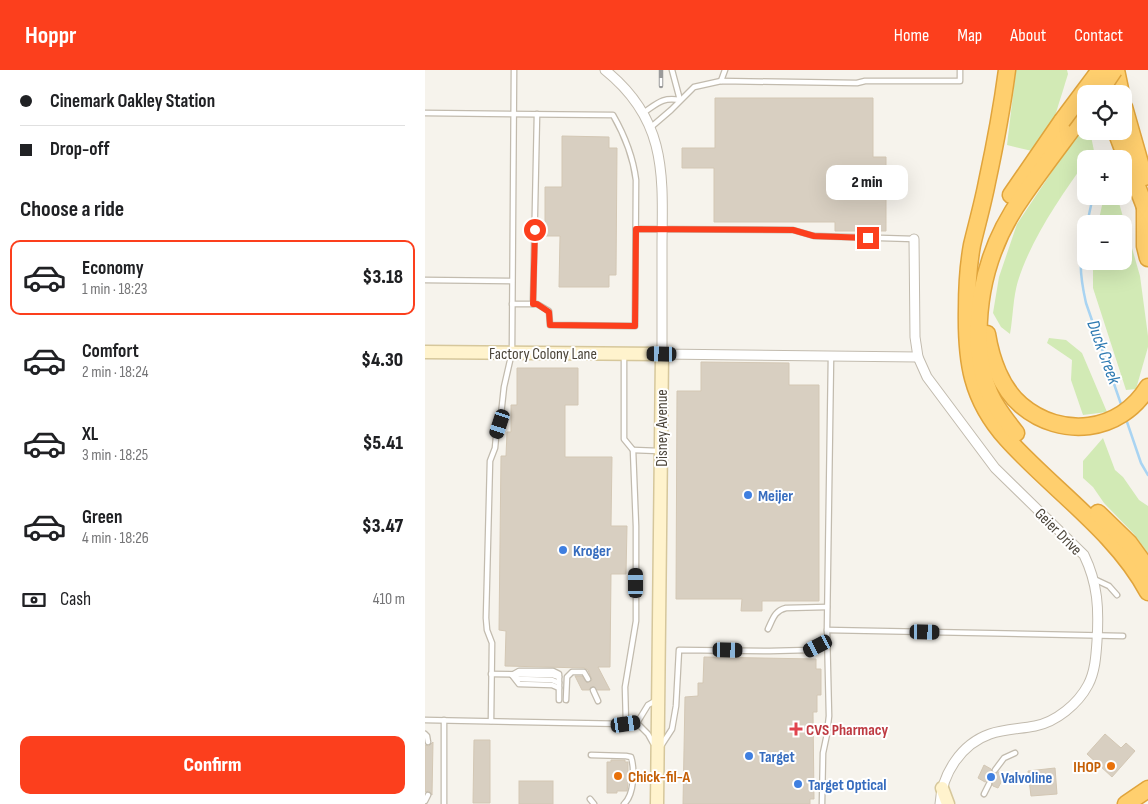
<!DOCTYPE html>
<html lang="en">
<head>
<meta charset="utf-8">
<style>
  :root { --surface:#fff; --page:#f6f6f6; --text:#202124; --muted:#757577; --line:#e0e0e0; --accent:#fc3f1d }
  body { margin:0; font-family:"Sofia Sans Condensed",sans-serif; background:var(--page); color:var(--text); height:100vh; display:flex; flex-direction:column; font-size:19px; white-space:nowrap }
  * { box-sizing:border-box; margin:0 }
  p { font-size:16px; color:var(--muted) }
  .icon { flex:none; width:28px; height:28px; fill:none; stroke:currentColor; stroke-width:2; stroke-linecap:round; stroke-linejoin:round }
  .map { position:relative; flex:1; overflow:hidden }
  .details { display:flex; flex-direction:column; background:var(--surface); width:425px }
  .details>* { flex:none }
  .hud { display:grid; align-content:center; height:110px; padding:0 20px; background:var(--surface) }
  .tools { position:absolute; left:652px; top:15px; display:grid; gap:10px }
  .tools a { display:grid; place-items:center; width:55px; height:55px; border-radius:10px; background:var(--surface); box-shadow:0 5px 20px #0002; font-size:25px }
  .end { position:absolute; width:22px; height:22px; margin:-11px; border:6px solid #fc3f1d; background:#fff; box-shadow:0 0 0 2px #fff }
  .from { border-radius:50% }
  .bubble { position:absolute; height:35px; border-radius:10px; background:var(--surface); box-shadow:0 5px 20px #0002; font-size:16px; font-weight:800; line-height:35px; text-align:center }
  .car { position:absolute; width:15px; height:30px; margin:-15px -8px; border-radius:6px; box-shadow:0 0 4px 1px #0007; background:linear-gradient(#222 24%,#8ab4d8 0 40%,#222 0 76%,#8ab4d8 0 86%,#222 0) }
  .hud b { display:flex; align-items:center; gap:18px; height:48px; font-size:19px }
  .hud b+b { border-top:1px solid var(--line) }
  .hud i { width:12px; height:12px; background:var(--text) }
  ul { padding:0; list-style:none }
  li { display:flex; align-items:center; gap:15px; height:75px; margin:0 10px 8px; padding:0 10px; border:2px solid transparent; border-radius:10px }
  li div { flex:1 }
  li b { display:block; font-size:19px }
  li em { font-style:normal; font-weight:800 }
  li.current { border-color:var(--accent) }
  li>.icon { width:45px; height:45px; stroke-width:1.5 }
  h2 { padding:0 20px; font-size:22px; line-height:60px }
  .pay { display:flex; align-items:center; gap:12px; height:55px; padding:0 20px; font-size:19px }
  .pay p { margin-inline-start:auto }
  .button { display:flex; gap:10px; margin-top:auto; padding:10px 20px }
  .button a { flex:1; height:58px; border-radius:10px; background:var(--accent); color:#fff; font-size:20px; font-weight:800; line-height:58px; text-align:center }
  header { display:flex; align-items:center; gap:30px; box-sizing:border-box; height:70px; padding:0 25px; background:var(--accent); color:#fff }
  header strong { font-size:24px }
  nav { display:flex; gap:28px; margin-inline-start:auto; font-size:18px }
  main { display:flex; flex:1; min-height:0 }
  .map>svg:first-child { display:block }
</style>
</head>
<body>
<header>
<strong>Hoppr</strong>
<nav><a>Home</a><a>Map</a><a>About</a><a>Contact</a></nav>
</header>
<main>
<section class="details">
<div class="hud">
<b><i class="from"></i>Cinemark Oakley Station</b>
<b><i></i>Drop-off</b>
</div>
<h2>Choose a ride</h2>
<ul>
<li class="current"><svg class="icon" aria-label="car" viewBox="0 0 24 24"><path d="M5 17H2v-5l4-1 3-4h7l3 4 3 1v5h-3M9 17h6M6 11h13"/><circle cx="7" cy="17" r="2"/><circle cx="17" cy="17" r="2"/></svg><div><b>Economy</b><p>1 min · 18:23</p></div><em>$3.18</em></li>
<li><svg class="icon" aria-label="car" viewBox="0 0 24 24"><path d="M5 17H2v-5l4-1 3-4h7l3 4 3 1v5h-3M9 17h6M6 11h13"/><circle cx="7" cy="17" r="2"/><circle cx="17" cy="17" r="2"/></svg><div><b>Comfort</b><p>2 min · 18:24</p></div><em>$4.30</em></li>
<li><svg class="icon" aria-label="car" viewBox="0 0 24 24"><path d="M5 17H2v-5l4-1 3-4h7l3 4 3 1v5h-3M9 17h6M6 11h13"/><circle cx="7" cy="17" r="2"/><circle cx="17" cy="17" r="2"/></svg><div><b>XL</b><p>3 min · 18:25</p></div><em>$5.41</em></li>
<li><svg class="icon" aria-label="car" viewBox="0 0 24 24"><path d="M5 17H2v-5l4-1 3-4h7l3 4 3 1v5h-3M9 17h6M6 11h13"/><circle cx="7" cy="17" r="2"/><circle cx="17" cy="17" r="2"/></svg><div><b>Green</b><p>4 min · 18:26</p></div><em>$3.47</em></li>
</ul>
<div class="pay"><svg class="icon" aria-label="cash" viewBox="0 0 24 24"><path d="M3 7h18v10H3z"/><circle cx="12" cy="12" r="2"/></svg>Cash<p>410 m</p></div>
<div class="button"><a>Confirm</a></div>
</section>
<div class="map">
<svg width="723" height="734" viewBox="0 0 723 734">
  <rect width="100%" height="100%" fill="#f6f3ec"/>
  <g fill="#d2eab5">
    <polygon points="591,0 642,0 643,4 630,46 607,81 582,75"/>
    <path d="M661 56V61H665L669 81 663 89H661V91C636 126 606 169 593 211 588 227 588 247 585 264L576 257 568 243 574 207 592 154 650 67Z"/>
    <polygon points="679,126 692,126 715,206 723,266 723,277 711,319 701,320 668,218 668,191 699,191 699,154 673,154"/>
    <polygon points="624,268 641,270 657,283 682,342 658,345 646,310 647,290 622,273"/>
    <polygon points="678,368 690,400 698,407 714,430 723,436 723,483 708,463 679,433 668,417 658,408 658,391"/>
  </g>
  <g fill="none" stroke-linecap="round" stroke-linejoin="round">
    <g stroke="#a9d4f2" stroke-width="2.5">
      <polyline points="662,154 668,126"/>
      <path d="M661 156C654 187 654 202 661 233L697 337"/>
      <polyline points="701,349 716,393 723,405"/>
    </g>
  </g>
  <g fill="#d8cfc1" stroke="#d3c7b4">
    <polygon points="290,28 448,28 448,87 461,87 461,161 410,161 410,152 289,152 289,98 257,98 257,78 290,78"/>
    <polygon points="137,66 184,67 184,78 192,78 191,205 184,205 184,217 134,217 135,166 120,166 120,117 137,117"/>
    <polygon points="276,292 364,293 364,315 394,315 394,531 337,531 337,541 316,541 317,529 251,529 252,321 276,321"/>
    <polygon points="92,298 153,298 153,335 140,335 140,387 187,387 186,456 202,456 201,504 186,504 185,597 173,597 185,620 172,620 168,616 164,620 157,620 150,606 157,606 162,613 167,610 163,600 159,598 80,596 81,561 74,560 76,386 81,386 82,362 86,362 86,335 92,335"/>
    <polygon points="279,587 391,589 391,599 396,599 396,625 392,625 392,642 388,642 389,729 385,729 385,734 258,734 260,627 273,626 273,613 278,613"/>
    <polygon points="680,664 696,678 701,673 710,681 687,707 662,684"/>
    <polygon points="49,670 65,670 65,733 48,733"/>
    <polygon points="8,672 7,725 4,721 0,722 0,675 4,676"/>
    <polygon points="186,690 200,690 200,692 203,692 203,713 202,721 192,721 192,723 182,723 182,692 186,692"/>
    <polygon points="559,695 566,699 568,703 574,702 580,705 573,718 568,716 566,711 563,710 560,712 553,708"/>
    <polygon points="630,698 632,724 606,726 603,701"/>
    <rect x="94" y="711" width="34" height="23"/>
  </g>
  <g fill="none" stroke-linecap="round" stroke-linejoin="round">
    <defs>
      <g id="lane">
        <polyline points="247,0 255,30"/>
        <polyline points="296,11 300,0"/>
        <path d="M0 43 188 45C200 66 208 86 211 110L210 256 125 255 124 241 112 234H87"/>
        <path d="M218 43C233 33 237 27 255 30"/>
        <polyline points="225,58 246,40 269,17 296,11 432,13 440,11 535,11 535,0"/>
        <polyline points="211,159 368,160 389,166 489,169"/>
        <polyline points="0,210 87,211"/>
        <polyline points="108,234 112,44"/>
        <polyline points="199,285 199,369 208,380 211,456 211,551 200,617 201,654"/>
        <polyline points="208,380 234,381"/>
        <polyline points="669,509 684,516 692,525"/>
        <path d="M343 559C348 549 349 541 361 538L402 537"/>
        <polyline points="402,560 698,566"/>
        <polyline points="66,604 128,605 134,607"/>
        <polyline points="87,605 94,601 128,601 134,604 134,630"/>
        <polyline points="87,605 94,614 127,615 134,618"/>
        <polyline points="90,607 94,609 127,610 134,613"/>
        <polyline points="168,620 173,631"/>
        <polyline points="141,630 142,607 147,602 159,602 163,609"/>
        <polyline points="0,650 201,654 212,653 223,635 230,631"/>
        <polyline points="19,650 19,734"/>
        <polyline points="66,651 67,573 62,560 61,548 65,391 70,378 71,367 75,354 79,317 87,282 89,0"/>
        <polyline points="212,653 223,664 228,673"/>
        <polyline points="0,664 2,666 3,672"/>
        <polyline points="236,676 247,659 251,636 254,580 345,581 384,580 402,571"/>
        <path d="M166 685 201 686 206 687C210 700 209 725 199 734"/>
        <polyline points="570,700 579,688 590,683"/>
        <polyline points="559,724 564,714"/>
        <polyline points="165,729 169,734"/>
        <polyline points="0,731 3,725"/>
        <polyline points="397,734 398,683 402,664 404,646 402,560 406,286"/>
      </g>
      <g id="street">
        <path d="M180 0C241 49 238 102 237 173 237 210 237 247 237 284L493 287"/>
        <path d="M489 169 490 267 493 287 502 307 570 398 659 485C673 514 674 539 672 571 671 586 670 602 663 615 653 634 631 652 610 656 595 659 579 659 565 664 536 674 517 704 515 734"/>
      </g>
      <g id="secondary">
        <polyline points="0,282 237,284 232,734"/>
        <polyline points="517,718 523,734"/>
      </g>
      <g id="highway">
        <path d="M582 0C577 38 570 75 562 112 558 133 552 154 547 175 543 197 542 217 542 239 541 291 546 329 582 369 627 419 691 462 723 522"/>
        <polyline points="691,0 696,24"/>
        <polyline points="699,37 719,107"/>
        <polyline points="691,61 723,145"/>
        <polyline points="586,125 637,51"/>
        <polyline points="720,137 720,176 723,188"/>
        <path d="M562 264C566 289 576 318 596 335 636 369 695 363 723 317"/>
        <path d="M591 363C581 350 570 337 564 322 558 308 555 292 554 277 551 222 566 171 598 126 618 97 640 69 661 40"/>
        <polyline points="673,443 704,473 723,499"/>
        <polyline points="701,734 723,719"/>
      </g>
    </defs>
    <use href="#lane" stroke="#c2bbae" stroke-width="7"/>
    <use href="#street" stroke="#c2bbae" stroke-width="11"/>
    <use href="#secondary" stroke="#d6c79b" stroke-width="15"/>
    <use href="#highway" stroke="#e0a43c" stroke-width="19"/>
    <use href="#lane" stroke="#fff" stroke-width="4.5"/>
    <use href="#street" stroke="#fff" stroke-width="9"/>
    <use href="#secondary" stroke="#fff3cd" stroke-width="12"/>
    <use href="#highway" stroke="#ffcf6e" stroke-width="16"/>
    <defs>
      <polyline id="rail" points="236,16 236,0"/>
    </defs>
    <use href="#rail" stroke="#9a9a9a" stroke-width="4.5"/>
    <use href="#rail" stroke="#fff" stroke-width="2.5" stroke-dasharray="8" stroke-linecap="butt"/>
    <defs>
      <g id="highway-bridge">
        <polyline points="673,24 689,0"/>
        <polyline points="637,51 675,0"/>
      </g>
    </defs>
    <use href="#highway-bridge" stroke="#e0a43c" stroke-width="19" stroke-linecap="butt"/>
    <use href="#highway-bridge" stroke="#ffcf6e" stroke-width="16"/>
  </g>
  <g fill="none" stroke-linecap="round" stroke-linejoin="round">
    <polyline stroke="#fc3f1d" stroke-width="6" points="110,160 108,234 112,234 124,242 125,255 210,256 211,159 368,160 389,166 443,168"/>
  </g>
  <g fill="#3f7fe0" stroke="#fff" stroke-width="2">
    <circle cx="323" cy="425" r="5"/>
    <circle cx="138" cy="480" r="5"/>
    <circle cx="324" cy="686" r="5"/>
    <circle cx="566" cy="707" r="5"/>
    <circle cx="373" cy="714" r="5"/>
  </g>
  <path fill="#e0444e" stroke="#fff" stroke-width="2" d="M368.5 651.5h5v5h5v5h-5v5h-5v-5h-5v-5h5z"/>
  <g fill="#e8710a" stroke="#fff" stroke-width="2">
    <circle cx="686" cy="696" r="5"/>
    <circle cx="193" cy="706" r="5"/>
  </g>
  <g text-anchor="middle" stroke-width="4" stroke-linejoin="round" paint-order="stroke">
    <g font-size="16" fill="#4b4439" stroke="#fff">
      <text x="118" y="289">Factory Colony Lane</text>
      <text transform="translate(236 358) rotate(-90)" y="6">Disney Avenue</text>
      <text transform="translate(634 461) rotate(45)" y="6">Geier Drive</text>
    </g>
    <g font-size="16" font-weight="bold" fill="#366cbe" stroke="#fff" text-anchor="start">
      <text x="333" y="431">Meijer</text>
      <text x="148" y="486">Kroger</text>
      <text x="334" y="692">Target</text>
      <text x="576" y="713">Valvoline</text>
      <text x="383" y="720">Target Optical</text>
    </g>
    <g font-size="16" font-weight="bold" fill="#be3a42" stroke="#fff" text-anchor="start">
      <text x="381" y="665">CVS Pharmacy</text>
    </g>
    <g font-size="16" font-weight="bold" fill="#c56008" stroke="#fff" text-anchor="end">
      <text x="676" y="702">IHOP</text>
      <text x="203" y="712" text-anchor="start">Chick-fil-A</text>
    </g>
    <g font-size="18" font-style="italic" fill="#2e7ab2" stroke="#fff">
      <text transform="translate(679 282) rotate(70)" y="6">Duck Creek</text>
    </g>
  </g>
</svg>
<div class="tools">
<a><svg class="icon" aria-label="locate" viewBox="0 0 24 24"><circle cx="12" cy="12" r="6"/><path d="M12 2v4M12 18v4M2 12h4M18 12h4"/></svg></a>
<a>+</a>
<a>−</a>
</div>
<i class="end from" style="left:110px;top:160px"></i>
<i class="end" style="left:443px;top:168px"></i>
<div class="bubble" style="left:401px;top:95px;width:82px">2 min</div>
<i class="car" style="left:237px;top:284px;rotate:271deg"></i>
<i class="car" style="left:75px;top:354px;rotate:198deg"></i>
<i class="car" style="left:211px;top:513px;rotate:0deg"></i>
<i class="car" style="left:500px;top:562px;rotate:91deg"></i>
<i class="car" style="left:393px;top:576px;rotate:243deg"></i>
<i class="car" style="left:303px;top:580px;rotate:91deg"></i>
<i class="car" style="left:201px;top:654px;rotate:82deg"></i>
</div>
</main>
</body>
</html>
